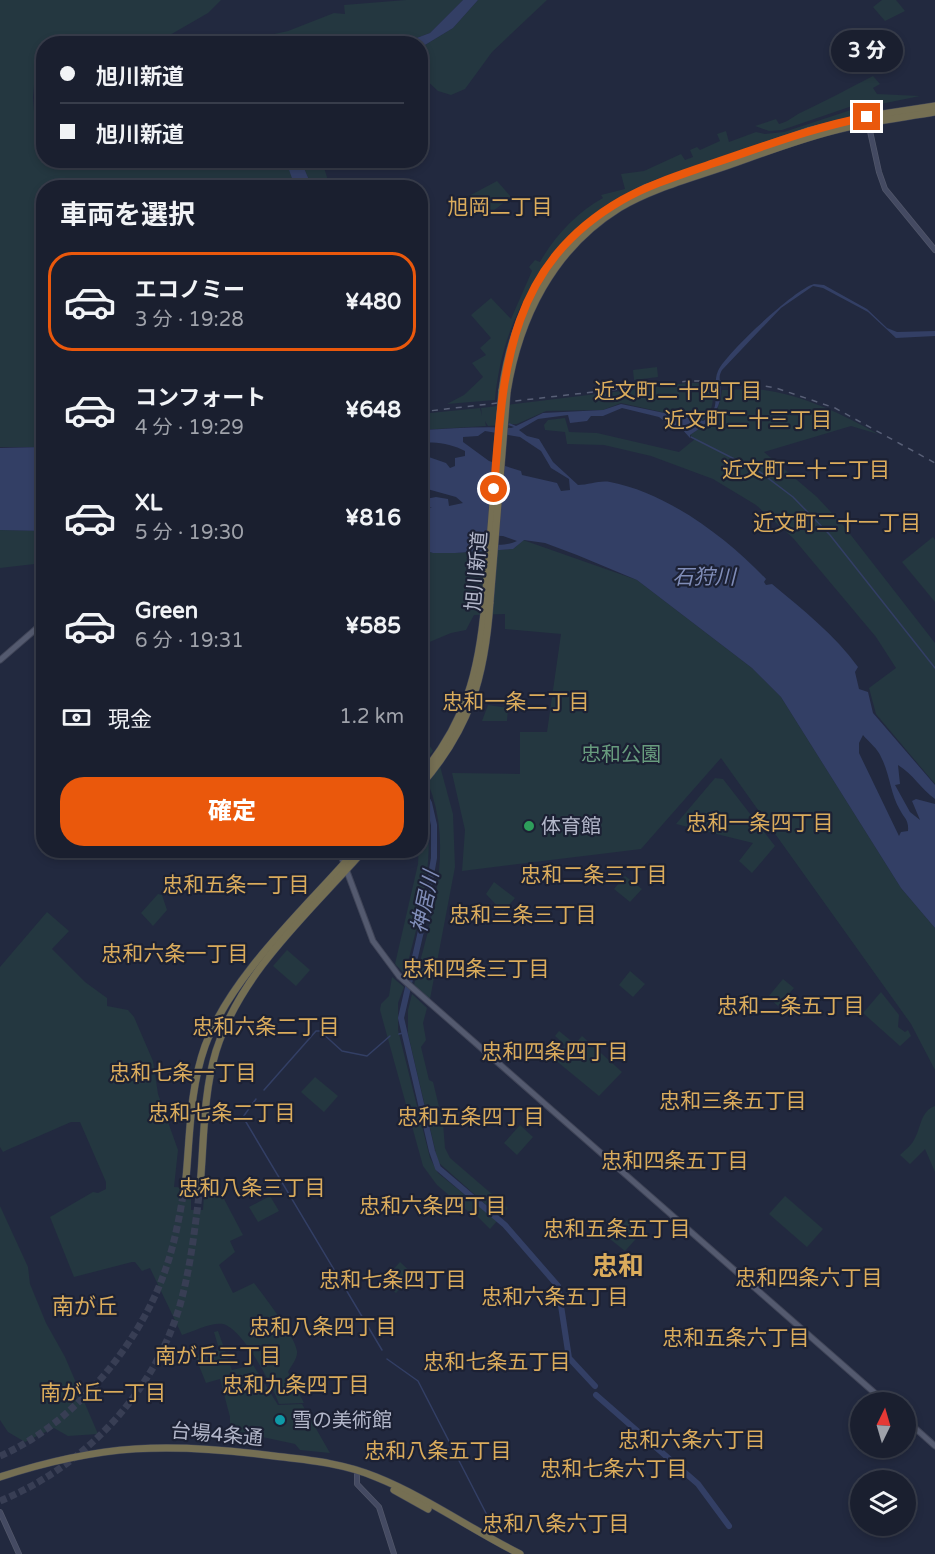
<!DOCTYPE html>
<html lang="ja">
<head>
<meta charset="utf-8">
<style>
  :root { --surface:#1a1f2f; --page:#272c3b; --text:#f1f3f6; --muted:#9fa2aa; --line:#383d4b; --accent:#ea580c }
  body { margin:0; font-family:"Varela Round","Noto Sans JP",sans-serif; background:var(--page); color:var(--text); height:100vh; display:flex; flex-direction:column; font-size:22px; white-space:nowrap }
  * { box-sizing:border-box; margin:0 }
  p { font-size:20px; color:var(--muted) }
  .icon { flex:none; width:33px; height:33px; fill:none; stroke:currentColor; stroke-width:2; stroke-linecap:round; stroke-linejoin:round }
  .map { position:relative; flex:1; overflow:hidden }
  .side { position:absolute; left:36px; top:180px; width:392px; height:678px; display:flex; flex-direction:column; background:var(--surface); border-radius:24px; box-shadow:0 3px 9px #0003,0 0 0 2px var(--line) }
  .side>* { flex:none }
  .top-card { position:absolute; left:36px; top:36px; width:392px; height:132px; border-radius:24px; box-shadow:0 3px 9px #0003,0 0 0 2px var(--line); display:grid; align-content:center; height:132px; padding:0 24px; background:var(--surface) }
  .needle { width:39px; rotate:5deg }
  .fabs { position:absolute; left:850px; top:1392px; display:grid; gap:12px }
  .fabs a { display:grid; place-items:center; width:66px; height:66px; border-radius:50%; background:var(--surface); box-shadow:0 3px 9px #0003,0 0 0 2px var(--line); font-size:30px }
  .end { position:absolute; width:27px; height:27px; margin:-14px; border:8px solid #ea580c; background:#fff; box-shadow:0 0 0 3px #fff }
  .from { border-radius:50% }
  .bubble { position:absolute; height:42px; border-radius:21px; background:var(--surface); box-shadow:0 3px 9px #0003,0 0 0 2px var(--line); font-size:20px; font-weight:800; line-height:42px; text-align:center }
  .top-card b { display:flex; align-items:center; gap:21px; height:57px; font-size:22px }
  .top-card b+b { border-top:2px solid var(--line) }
  .top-card i { width:15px; height:15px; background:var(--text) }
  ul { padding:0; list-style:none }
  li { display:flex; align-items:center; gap:18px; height:99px; margin:0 12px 9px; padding:0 12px; border:3px solid transparent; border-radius:24px }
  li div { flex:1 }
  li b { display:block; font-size:22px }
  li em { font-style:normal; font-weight:800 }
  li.on { border-color:var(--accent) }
  li>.icon { width:54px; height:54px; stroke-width:1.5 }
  h2 { padding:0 24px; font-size:27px; line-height:72px }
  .pay { display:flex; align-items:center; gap:15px; height:66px; padding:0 24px; font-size:22px }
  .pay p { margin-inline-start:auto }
  .button { display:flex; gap:12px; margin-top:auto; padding:12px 24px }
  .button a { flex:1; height:69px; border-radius:24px; background:var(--accent); color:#fff; font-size:24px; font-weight:800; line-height:69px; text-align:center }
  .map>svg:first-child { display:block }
</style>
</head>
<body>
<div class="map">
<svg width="935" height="1554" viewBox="0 0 935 1554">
  <rect width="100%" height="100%" fill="#22293f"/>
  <g fill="#243740">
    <polygon points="0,0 221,0 208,13 156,43 44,44 43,71 34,85 33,97 34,112 43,130 44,160 293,161 301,187 44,188 43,447 0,447"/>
    <polygon points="406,0 463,0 430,33 403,43 230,44 288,31 334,13 345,14 344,5"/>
    <polygon points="478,0 547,0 492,52 465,89 451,95 438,91 420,74 420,48 453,28"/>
    <polygon points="882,0 896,0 905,11 885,21 873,7"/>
    <path d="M873 76 880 84 873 88 877 94 920 96 866 107 858 104 782 130 769 131 755 126 776 119 779 124C788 122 792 117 800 113 825 101 848 89 873 76Z"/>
    <path d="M857 108 861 115C806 130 752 145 699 165 681 172 661 176 644 185 559 227 503 305 495 400L447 404 464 395 483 377 472 363 486 355 480 348 491 338 471 315 491 298 511 319 532 271 529 267 535 260 540 262C554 237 577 212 603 198L601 195 625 189 621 174 644 171 681 154 685 160 693 157 690 150 697 147 700 150 720 141 717 134 726 131 729 142 756 132 765 134 784 132Z"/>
    <polygon points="298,161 322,161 330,187 312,187 304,168"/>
    <polygon points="497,181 511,197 483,219 467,197"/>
    <polygon points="657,367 658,377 634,380 633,370"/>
    <path d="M687 383H711C713 401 716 406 702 421L621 403 603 410 546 411 517 424 488 426 485 421 486 426 420 430V414L480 408 482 416 481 408Z"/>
    <path d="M722 390C736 390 751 388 764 390 805 396 842 414 878 434L851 426 764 452 817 497 843 525 935 643V784L876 714 869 688 896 668 876 637 793 538 756 505 713 479 651 456 604 445 567 444 565 432 545 430 544 425 548 420 565 418 569 432 597 433 679 452 695 439 690 435C709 423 720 413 722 390Z"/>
    <polygon points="0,530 43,531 43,563 0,568"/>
    <polygon points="933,537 935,540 935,602 902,562"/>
    <polygon points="523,540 637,580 752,668 781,697 901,888 935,928 935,1070 911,1024 721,758 641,849 462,871 465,830 452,773 520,774 520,732 547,732 561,634 505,629 505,614 474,615 466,630 451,633 420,646 420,549 433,553 455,553 513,549"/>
    <polygon points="488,705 508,708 507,721 482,721"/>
    <polygon points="420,731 433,751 420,767"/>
    <path d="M440 766 453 814 455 867 430 999 414 985C431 919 455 849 428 783Z"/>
    <polygon points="715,778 723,779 775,846 752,873 739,861 753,843 676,824"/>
    <path d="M421 790C440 852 420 914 405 974L395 964 418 864Z"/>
    <polygon points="625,876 642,889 630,902 614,889"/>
    <polygon points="494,882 515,898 503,912 486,894"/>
    <polygon points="158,894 162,895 167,910 153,926 141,913"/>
    <path d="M47 912 69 931 52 949 85 982 107 998V1006L128 1010 134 1017 153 1061 158 1094 178 1150 174 1187 191 1188V1210H203L205 1178H213L243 1235 230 1241 235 1252 219 1265 233 1293 254 1283C264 1296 295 1336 297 1351 298 1358 291 1366 288 1372L304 1403 279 1404C272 1385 243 1329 223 1324 212 1322 194 1331 182 1335L150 1268 142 1271 135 1262H132L74 1277 50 1217 93 1192 98 1193 106 1189V1182L80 1122H71L7 1150 3 1152 0 1147V967Z"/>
    <polygon points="287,950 310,970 296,986 273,966"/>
    <polygon points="630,971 645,984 633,997 619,985"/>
    <polygon points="392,977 404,987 398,1003 398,1030 430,1158 438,1173 497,1221 490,1229 473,1212 470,1213 437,1185 423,1166 380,1010 381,1004 389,996"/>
    <polygon points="783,979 794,988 778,1006 768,997"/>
    <polygon points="881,992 899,1015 898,1027 905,1032 908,1030 911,1036 900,1046 863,1013"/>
    <polygon points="412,994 427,1008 423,1023 426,1040 421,1047 429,1080 433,1082 443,1123 445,1148 450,1158 508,1208 500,1217 438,1162 408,1034 408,1010"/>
    <polygon points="559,1031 575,1044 582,1036 622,1072 599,1096 554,1059 565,1045 555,1036"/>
    <polygon points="315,1077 338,1096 324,1112 301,1092"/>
    <path d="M935 1106V1172L925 1149 910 1164 900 1155C904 1151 911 1146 914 1140 921 1129 920 1111 935 1106Z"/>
    <polygon points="520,1125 533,1137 517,1155 504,1143"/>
    <polygon points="270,1196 279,1211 258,1222 249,1207"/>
    <polygon points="785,1196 823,1229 807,1247 769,1214"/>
    <polygon points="0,1206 28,1267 30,1284 46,1323 65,1357 98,1434 68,1436 54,1428 25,1442 8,1432 0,1420"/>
    <polygon points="629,1218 643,1231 625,1251 610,1239"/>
    <polygon points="400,1262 413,1274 396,1293 383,1281"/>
    <polygon points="218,1331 232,1370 253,1365 278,1405 302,1404 330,1453 300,1450 295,1444 230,1430 230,1417 220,1379 206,1383 195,1356 219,1349 214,1332"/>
  </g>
  <g fill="#333f65" fill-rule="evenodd">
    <polygon points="463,0 478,0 453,28 420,48 420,44 403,43 430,33"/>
    <polygon points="286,161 298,161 304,168 312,187 295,187"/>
    <path d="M814 284 824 285 867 309 887 328 897 332 935 331V336L896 338 868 312 823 288 813 286 781 308 722 370C718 377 720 380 721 388 722 411 707 424 690 435V438L681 428 669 425 659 417 622 408 603 416H591L587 421 570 423 568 415 538 419 519 430 527 436 539 439 553 462 578 485C589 485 600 480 610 482 668 493 727 538 766 579L764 582 766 585 772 584C802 609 835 635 858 667L855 672 859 689 868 692 873 713 935 785V799C921 789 913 774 898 765L900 784 895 785 910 812 920 820 912 801 916 799 935 804V928L901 888 781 697 752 668 637 580 577 555 545 543 524 540 513 549 455 553H433L420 549V508H432L420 504V500L436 497 448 499 449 506 463 503 456 497 420 487V454L446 463 450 468 455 466V458L465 456V451C452 444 434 440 420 444V430C450 429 481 426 511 428L514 427 508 425 509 423 516 426 543 413 603 410 621 404 703 421C724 411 711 386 718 371 726 353 795 289 814 284ZM485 431 520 437 541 451 551 468 569 479 570 490 561 491 557 483 522 475 521 471 489 461 463 442V437L478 436ZM475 535 503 536 517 541C505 547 485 546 472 538ZM863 735C869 742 878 749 881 757 890 774 890 793 900 810 904 818 909 820 908 831L901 832 899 836 859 753V743Z"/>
    <polygon points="43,447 43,531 0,530 0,448"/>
  </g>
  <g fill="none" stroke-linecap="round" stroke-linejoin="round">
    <g stroke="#333f65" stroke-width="1.5">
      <polyline points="691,437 760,472 793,497 830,535 935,668"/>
      <polyline points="399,1034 403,1033"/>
      <polyline points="264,1090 316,1031 320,1031 342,1051 367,1056 390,1036"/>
      <polyline points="256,1099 243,1117 382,1350"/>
      <polyline points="387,1359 418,1381 489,1519 502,1533"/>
    </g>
    <g stroke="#333f65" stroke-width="6">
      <polyline points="420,785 429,803 434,825 434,858 421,931 401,1018 432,1151 438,1168 505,1225 558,1286 569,1358 595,1386"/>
      <polyline points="596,1395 698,1484 729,1526"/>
    </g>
    <g stroke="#383e54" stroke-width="7" stroke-dasharray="7 3.5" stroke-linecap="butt">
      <path d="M0 1456C74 1424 141 1343 166 1268 176 1239 181 1208 186 1178"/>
      <path d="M0 1501C85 1466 154 1393 180 1305 191 1266 195 1227 200 1187"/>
    </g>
    <defs>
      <g id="secondary">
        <polyline points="868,122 879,172 885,189 935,250"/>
        <polyline points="357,1470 357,1484 379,1507 394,1554"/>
        <polyline points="0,1512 19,1554"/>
      </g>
      <g id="primary">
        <polyline points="0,660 44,622"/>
        <polyline points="339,850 373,941 399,976 885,1402"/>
        <polyline points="906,1420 935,1446"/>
      </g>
      <g id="highway">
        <path d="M502 391C515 296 560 233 645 188L808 131 876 115 935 106"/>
        <path d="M507 392C519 318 553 249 619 208 653 188 692 178 729 165 763 153 797 140 832 131 866 122 900 118 935 112"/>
        <path d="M420 777C466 722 479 672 485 602"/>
        <path d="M420 786C470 729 485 677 490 602"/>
        <path d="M186 1178C190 1134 190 1088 205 1046 231 975 306 908 356 850"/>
        <path d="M200 1187C204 1143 203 1094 216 1051 241 971 310 912 364 850"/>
        <path d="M0 1477C101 1444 169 1442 274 1456 308 1460 343 1463 376 1477 426 1497 472 1530 520 1554"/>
        <polyline points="394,1490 428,1509"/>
      </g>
    </defs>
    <use href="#secondary" stroke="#52576a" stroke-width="6"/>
    <use href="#primary" stroke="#404558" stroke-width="7"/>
    <use href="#highway" stroke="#3f4457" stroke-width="8"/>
    <use href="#secondary" stroke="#444a62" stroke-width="4.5"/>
    <use href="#primary" stroke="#545a6f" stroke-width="5"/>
    <use href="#highway" stroke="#756f53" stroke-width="7"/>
    <polyline stroke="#585f76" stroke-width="1.5" stroke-dasharray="6 6" stroke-linecap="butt" points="420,412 688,381 737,381 776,388 835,408 935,463"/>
    <defs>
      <g id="highway-bridge">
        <polyline points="485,602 502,391"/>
        <polyline points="490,602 507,392"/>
      </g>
    </defs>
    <use href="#highway-bridge" stroke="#3f4457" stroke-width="8" stroke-linecap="butt"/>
    <use href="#highway-bridge" stroke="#756f53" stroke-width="7"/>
  </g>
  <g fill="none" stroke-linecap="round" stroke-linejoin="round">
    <path stroke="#ea580c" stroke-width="8" d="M494 489C503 372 507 266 622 200 650 184 683 174 714 163 765 146 814 127 867 117"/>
  </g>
  <circle fill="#2e9e5b" stroke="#1c2134" stroke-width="2" cx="529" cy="826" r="6"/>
  <circle fill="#0f9aa8" stroke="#1c2134" stroke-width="2" cx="280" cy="1420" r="6"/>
  <g text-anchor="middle" stroke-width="4.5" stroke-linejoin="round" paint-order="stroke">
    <g font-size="20" fill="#b3b7ca" stroke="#1c2134">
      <text transform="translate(476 571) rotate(-85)" y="7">旭川新道</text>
      <text transform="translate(217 1434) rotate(5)" y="7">台場4条通</text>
    </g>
    <g font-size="20" fill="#689c7e" stroke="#1c2134">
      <text x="621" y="761">忠和公園</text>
    </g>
    <g font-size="20" fill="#b3b7ca" stroke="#1c2134" text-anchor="start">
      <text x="541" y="833">体育館</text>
      <text x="292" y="1427">雪の美術館</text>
    </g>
    <g font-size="21" fill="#dbac5c" stroke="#1c2134">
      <text x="500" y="214">旭岡二丁目</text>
      <text x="678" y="398">近文町二十四丁目</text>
      <text x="748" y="427">近文町二十三丁目</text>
      <text x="806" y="477">近文町二十二丁目</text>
      <text x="837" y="530">近文町二十一丁目</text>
      <text x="516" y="709">忠和一条二丁目</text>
      <text x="760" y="830">忠和一条四丁目</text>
      <text x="594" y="882">忠和二条三丁目</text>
      <text x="236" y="892">忠和五条一丁目</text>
      <text x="523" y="922">忠和三条三丁目</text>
      <text x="175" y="961">忠和六条一丁目</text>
      <text x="476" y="976">忠和四条三丁目</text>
      <text x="791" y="1013">忠和二条五丁目</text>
      <text x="266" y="1034">忠和六条二丁目</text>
      <text x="555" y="1059">忠和四条四丁目</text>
      <text x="183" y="1080">忠和七条一丁目</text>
      <text x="733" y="1108">忠和三条五丁目</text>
      <text x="222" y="1120">忠和七条二丁目</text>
      <text x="471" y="1124">忠和五条四丁目</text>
      <text x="675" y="1168">忠和四条五丁目</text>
      <text x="252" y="1195">忠和八条三丁目</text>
      <text x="433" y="1213">忠和六条四丁目</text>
      <text x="617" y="1236">忠和五条五丁目</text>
      <text x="809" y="1285">忠和四条六丁目</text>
      <text x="393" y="1287">忠和七条四丁目</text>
      <text x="555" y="1304">忠和六条五丁目</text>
      <text x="323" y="1334">忠和八条四丁目</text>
      <text x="736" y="1345">忠和五条六丁目</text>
      <text x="218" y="1363">南が丘三丁目</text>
      <text x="497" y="1369">忠和七条五丁目</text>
      <text x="296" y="1392">忠和九条四丁目</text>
      <text x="103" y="1400">南が丘一丁目</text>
      <text x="692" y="1447">忠和六条六丁目</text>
      <text x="438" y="1458">忠和八条五丁目</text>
      <text x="614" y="1476">忠和七条六丁目</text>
      <text x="556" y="1531">忠和八条六丁目</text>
    </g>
    <g font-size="21" font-style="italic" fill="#808db8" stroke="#1c2134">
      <text x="704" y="584">石狩川</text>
      <text transform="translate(425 902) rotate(-78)" y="7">神居川</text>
    </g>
    <g font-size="22" fill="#dbac5c" stroke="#1c2134">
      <text x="85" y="1314">南が丘</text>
    </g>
    <g font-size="26" font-weight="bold" fill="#dbac5c" stroke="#1c2134">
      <text x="618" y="1275">忠和</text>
    </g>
  </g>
</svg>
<div class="fabs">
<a><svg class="needle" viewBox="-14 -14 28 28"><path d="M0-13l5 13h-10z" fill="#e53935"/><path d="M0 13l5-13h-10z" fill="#9fa2aa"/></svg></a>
<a><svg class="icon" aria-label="layers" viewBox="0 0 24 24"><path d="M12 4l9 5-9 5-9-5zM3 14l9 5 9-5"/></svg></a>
</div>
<i class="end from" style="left:494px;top:489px"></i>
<i class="end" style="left:867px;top:117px"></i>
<div class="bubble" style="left:831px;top:30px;width:72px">3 分</div>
<div class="top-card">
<b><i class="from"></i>旭川新道</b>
<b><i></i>旭川新道</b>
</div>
<section class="side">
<h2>車両を選択</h2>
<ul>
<li class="on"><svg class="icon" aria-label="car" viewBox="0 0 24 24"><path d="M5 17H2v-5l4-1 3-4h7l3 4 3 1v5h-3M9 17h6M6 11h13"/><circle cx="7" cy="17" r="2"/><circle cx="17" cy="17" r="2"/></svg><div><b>エコノミー</b><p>3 分 · 19:28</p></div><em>¥480</em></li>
<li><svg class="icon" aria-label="car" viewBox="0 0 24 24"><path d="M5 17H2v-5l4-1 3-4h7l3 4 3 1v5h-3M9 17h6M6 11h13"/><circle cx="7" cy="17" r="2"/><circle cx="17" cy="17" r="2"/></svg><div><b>コンフォート</b><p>4 分 · 19:29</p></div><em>¥648</em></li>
<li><svg class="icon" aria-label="car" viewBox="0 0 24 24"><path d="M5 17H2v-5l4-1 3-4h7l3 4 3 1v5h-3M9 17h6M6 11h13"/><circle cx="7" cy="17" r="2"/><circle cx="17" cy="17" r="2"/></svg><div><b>XL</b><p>5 分 · 19:30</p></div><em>¥816</em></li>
<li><svg class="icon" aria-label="car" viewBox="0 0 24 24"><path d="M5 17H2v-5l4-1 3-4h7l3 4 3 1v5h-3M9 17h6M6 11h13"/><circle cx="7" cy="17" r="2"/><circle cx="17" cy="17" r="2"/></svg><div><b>Green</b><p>6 分 · 19:31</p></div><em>¥585</em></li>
</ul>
<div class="pay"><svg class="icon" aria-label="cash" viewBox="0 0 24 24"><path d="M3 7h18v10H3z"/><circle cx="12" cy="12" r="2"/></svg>現金<p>1.2 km</p></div>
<div class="button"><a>確定</a></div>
</section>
</div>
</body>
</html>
